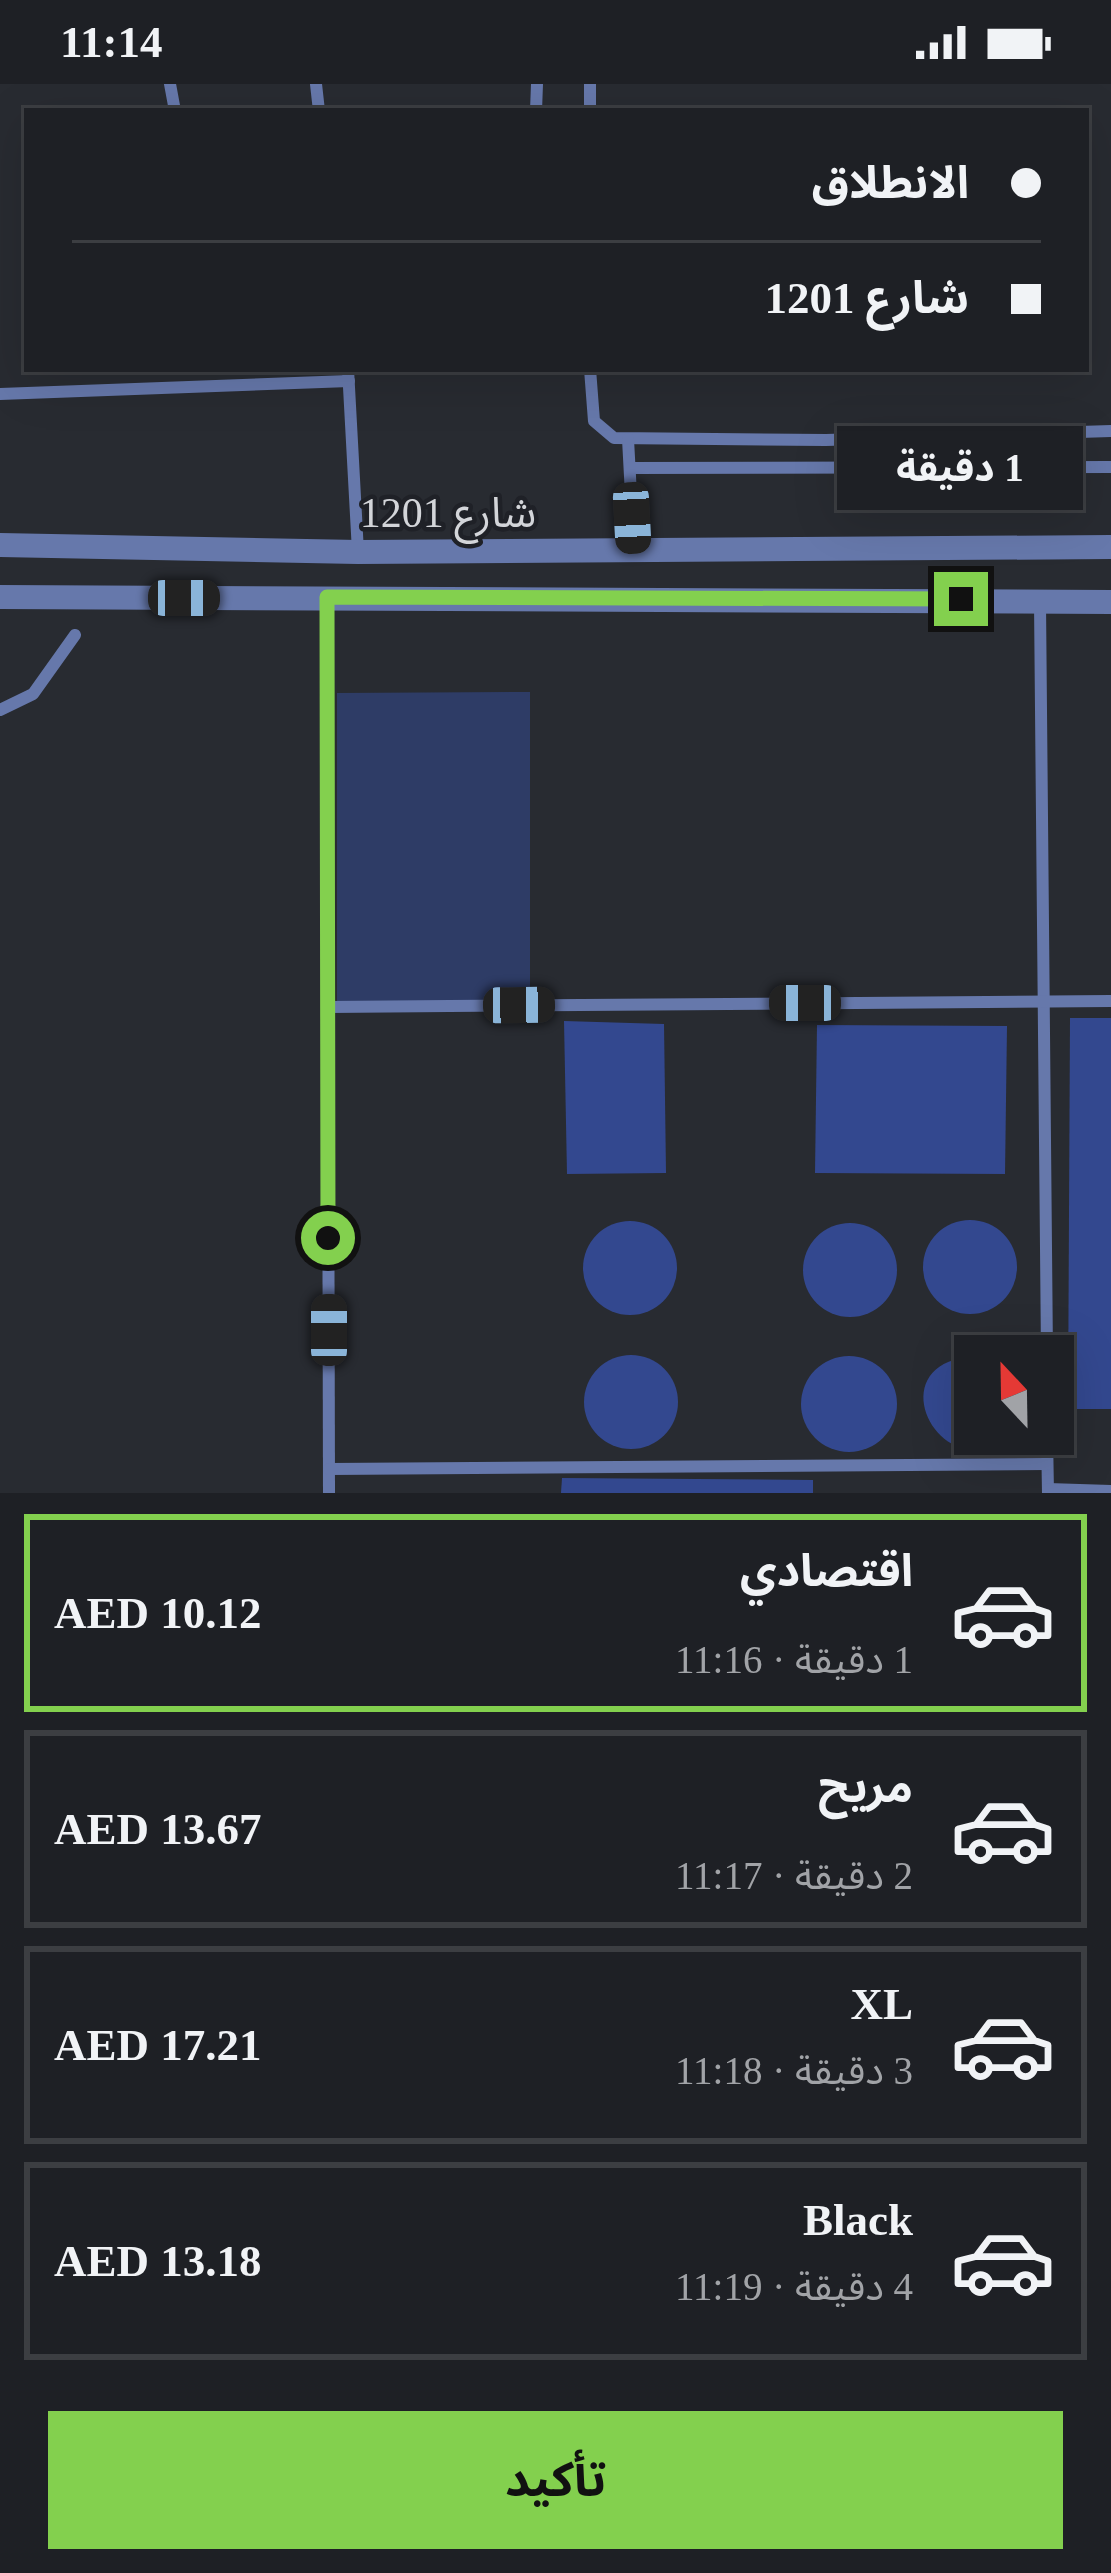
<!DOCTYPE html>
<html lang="ar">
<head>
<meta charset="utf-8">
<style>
  :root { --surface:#1e2025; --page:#2b2d32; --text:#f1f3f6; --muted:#a1a3a7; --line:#3c3e42; --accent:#83d04e }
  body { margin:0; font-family:"Times New Roman","Noto Sans Arabic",serif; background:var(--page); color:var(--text); direction:rtl; height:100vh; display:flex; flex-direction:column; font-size:45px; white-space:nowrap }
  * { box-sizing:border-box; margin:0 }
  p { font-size:39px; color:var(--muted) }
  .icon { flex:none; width:66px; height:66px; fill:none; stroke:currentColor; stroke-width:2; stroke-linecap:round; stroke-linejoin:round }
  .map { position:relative; height:1409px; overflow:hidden; direction:ltr }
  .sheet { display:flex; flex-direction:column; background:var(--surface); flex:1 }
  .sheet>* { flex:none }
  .banner { position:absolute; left:24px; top:24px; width:1065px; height:264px; border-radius:0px; box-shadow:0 12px 48px #0002,0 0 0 3px var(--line); direction:rtl; display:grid; align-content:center; height:264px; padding:0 48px; background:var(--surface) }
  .needle { width:78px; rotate:338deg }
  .buttons { position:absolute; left:954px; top:1251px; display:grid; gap:24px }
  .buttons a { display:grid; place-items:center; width:120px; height:120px; border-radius:0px; background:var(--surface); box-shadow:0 12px 48px #0002,0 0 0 3px var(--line); font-size:60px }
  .end { position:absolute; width:54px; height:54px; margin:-27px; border:15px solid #83d04e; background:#111; box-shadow:0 0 0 6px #111 }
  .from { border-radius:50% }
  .bubble { position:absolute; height:84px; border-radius:0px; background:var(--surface); box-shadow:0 12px 48px #0002,0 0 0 3px var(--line); font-size:39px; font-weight:700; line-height:84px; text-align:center; direction:rtl }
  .car { position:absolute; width:36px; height:72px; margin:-36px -18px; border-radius:15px; box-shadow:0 0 9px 3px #0007; background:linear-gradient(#222 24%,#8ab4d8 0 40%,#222 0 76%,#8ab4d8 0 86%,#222 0) }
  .banner b { display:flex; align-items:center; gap:42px; height:114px; font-size:45px }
  .banner b+b { border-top:3px solid var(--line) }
  .banner i { width:30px; height:30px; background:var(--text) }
  ul { padding:21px 0 0; list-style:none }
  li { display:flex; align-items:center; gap:36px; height:198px; margin:0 24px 18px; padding:0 24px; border:6px solid var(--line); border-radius:0px }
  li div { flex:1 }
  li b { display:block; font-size:45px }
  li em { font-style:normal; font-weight:700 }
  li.on { border-color:var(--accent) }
  li>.icon { width:108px; height:108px; stroke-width:1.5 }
  .primary-button { display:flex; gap:24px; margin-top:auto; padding:24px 48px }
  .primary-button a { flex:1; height:138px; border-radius:0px; background:var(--accent); color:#111; font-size:48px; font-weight:700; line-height:138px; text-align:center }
  .status { display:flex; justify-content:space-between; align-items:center; height:84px; padding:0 60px; background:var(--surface); direction:ltr }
  .status svg { height:33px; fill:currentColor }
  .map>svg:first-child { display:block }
</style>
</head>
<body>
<div class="status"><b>11:14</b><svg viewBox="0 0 49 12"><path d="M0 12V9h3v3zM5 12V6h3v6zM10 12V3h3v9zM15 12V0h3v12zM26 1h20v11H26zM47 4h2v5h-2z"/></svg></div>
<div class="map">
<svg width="1111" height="1409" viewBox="0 0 1111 1409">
  <rect width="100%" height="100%" fill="#282b31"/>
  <polygon fill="#2e3c66" points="530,608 530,918 337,919 337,609"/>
  <g fill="#33488f">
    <polygon points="1070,934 1111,934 1111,1325 1068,1325"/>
    <polygon points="564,937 664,940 666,1089 567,1090"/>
    <polygon points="817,941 1007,942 1005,1090 815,1089"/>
    <circle cx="970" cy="1183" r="47"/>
    <circle cx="630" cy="1184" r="47"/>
    <circle cx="850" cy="1186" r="47"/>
    <circle cx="631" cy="1318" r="47"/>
    <path d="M975 1272V1350H1007C945 1409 872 1279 975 1272Z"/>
    <circle cx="849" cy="1320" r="48"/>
    <polygon points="562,1394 813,1396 813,1409 561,1409"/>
  </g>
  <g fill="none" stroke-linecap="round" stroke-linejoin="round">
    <g stroke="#6678ab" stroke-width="12">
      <polyline points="170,0 175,27"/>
      <polyline points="316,0 319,27"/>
      <polyline points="536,27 537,0"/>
      <polyline points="590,27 590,0"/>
      <polyline points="348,285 358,468"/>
      <polyline points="590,285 594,337 614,354 826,356 1111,347"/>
      <polyline points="0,310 349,297"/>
      <polyline points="628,355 634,467"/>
      <polyline points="630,384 1111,383"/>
      <polyline points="327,514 329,1409"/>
      <polyline points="1040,518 1047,1272"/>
      <polyline points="0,626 33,610 75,551"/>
      <polyline points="328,923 1111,917"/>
      <polyline points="1047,1350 1048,1409"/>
      <polyline points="329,1385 1047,1380"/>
      <polyline points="1048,1405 1111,1407"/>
    </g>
    <g stroke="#6678ab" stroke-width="24">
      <polyline points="0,461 358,468 1111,463"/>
      <polyline points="0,513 1111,518"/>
    </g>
  </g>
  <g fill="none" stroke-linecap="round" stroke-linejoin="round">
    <polyline stroke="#83d04e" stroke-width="15" points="328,1154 327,513 961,515"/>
  </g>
  <g text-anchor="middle" stroke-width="9" stroke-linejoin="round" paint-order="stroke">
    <g font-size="42" fill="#d3d5d9" stroke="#1f2127">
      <text x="448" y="443">شارع 1201</text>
    </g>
  </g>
</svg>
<div class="buttons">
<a><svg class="needle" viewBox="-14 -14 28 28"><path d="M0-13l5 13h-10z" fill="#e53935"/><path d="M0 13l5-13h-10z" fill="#a1a3a7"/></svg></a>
</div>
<i class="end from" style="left:328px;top:1154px"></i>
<i class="end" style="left:961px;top:515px"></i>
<div class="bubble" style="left:837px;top:342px;width:246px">1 دقيقة</div>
<i class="car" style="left:632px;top:434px;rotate:177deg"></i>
<i class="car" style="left:184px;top:514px;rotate:90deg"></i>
<i class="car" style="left:805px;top:919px;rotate:270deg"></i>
<i class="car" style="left:519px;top:921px;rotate:89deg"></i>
<i class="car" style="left:329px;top:1246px;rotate:0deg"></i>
<div class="banner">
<b><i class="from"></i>الانطلاق</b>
<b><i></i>شارع 1201</b>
</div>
</div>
<section class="sheet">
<ul>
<li class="on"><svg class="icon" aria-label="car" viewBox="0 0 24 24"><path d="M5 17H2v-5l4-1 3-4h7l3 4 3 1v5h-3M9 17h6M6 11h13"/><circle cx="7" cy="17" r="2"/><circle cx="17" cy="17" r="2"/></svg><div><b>اقتصادي</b><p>1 دقيقة · 11:16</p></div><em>AED 10.12</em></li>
<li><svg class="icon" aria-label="car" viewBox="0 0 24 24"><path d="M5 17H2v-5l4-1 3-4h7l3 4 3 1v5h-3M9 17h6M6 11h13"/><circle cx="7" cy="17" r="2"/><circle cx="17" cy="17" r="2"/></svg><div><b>مريح</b><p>2 دقيقة · 11:17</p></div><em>AED 13.67</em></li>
<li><svg class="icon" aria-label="car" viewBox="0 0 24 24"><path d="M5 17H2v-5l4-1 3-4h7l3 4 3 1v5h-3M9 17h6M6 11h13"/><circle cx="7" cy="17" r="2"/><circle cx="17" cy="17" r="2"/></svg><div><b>XL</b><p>3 دقيقة · 11:18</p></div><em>AED 17.21</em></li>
<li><svg class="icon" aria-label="car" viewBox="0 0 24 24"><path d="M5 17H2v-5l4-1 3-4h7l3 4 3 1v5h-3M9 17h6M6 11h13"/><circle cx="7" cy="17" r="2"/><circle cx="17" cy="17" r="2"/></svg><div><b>Black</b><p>4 دقيقة · 11:19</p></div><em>AED 13.18</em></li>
</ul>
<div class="primary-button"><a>تأكيد</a></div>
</section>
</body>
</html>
